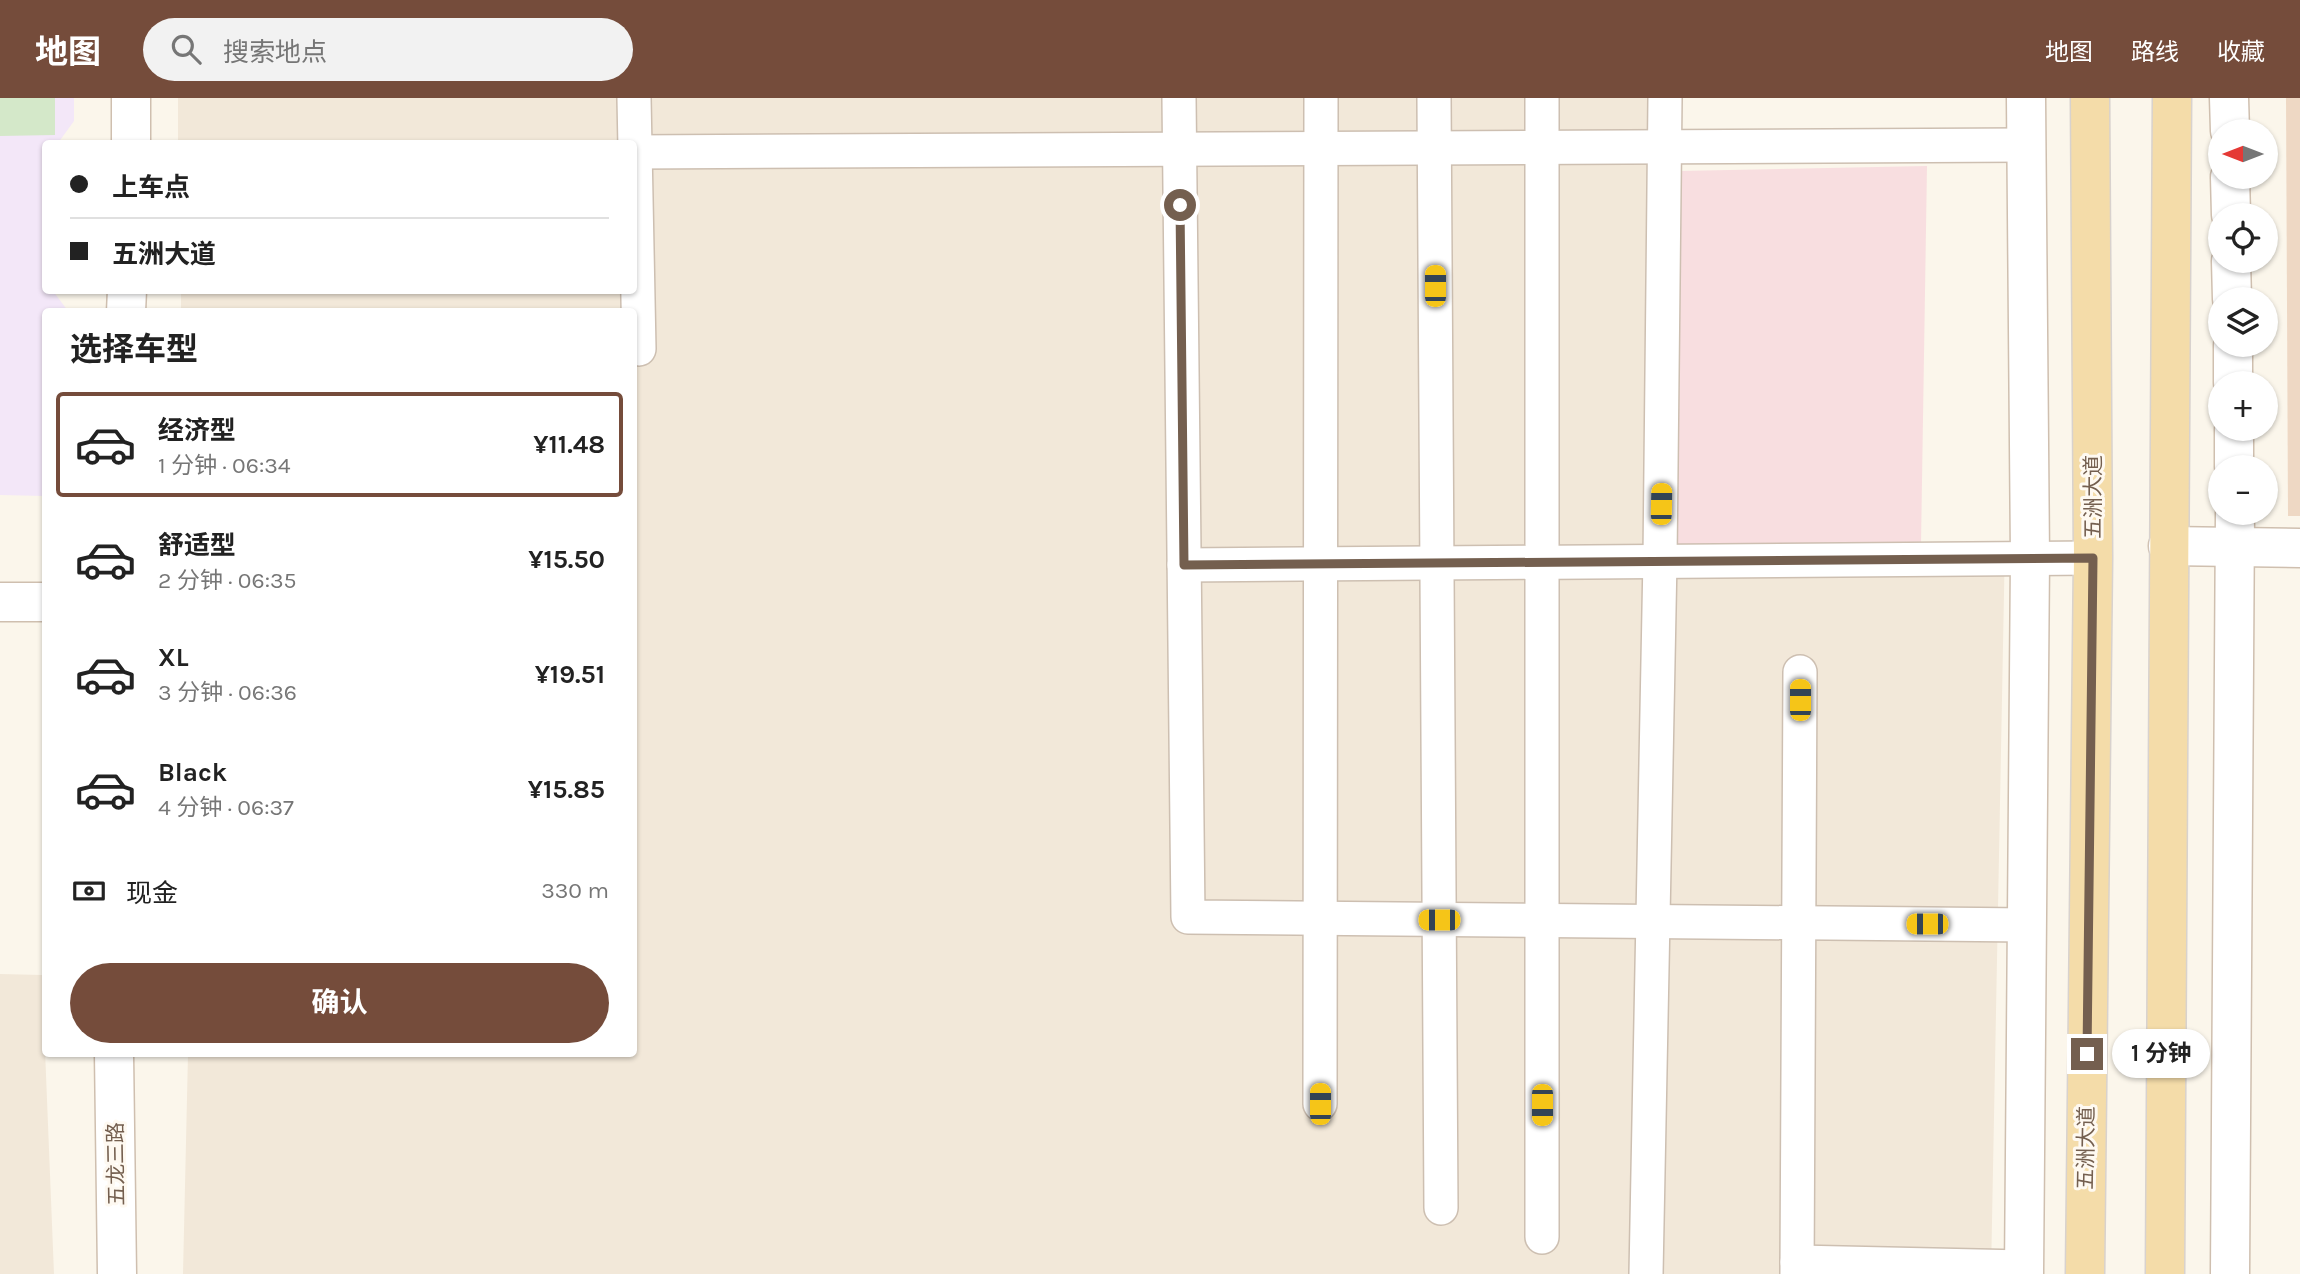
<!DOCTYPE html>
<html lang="zh">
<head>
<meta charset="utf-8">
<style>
  :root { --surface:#fff; --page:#f2f2f2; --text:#222; --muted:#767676; --line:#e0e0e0; --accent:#754c3b }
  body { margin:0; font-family:Karla,"Noto Sans SC",sans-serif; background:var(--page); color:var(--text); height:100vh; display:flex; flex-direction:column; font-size:26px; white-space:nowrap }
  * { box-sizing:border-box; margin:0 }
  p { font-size:23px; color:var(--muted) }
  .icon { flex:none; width:38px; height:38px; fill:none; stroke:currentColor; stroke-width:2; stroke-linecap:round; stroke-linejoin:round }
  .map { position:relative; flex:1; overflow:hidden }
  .side { position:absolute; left:42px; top:210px; width:595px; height:749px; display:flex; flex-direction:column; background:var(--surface); border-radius:7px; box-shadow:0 2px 5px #0004 }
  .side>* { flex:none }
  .guide { position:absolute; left:42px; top:42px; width:595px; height:154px; border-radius:7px; box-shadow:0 2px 5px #0004; display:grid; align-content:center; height:154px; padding:0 28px; background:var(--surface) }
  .needle { width:46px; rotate:270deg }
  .controls { position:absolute; left:2208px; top:21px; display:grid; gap:14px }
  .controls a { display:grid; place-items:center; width:70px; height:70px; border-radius:50%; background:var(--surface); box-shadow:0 2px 5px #0004; font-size:35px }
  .end { position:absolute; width:32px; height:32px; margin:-16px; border:9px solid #745f4f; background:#fff; box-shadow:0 0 0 4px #fff }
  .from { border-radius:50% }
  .bubble { position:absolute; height:49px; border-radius:24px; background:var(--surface); box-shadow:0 2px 5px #0004; font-size:23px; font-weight:700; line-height:49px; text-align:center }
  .car { position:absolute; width:21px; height:42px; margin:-21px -10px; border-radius:9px; box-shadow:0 0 5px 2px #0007; background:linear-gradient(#f5c518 24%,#345 0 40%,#f5c518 0 76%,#345 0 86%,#f5c518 0) }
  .guide b { display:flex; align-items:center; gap:24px; height:66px; font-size:26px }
  .guide b+b { border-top:2px solid var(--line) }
  .guide i { width:18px; height:18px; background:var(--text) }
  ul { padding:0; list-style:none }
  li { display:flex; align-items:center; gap:21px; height:105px; margin:0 14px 10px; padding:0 14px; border:4px solid transparent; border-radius:7px }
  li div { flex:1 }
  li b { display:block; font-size:26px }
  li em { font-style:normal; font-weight:700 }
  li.active { border-color:var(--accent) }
  li>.icon { width:63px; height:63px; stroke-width:1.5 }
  h2 { padding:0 28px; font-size:32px; line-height:84px }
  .pay { display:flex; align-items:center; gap:18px; height:77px; padding:0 28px; font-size:26px }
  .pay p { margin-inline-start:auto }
  .cta { display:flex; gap:14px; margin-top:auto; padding:14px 28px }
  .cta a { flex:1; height:80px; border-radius:42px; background:var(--accent); color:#fff; font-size:28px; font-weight:700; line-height:80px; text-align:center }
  header { display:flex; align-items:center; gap:42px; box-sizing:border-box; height:98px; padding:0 35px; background:var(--accent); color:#fff }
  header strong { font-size:33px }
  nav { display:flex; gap:38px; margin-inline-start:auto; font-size:24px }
  .search { width:490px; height:63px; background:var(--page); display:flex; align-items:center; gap:18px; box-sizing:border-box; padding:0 24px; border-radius:38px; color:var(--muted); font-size:26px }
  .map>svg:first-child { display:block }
</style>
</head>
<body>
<header>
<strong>地图</strong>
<div class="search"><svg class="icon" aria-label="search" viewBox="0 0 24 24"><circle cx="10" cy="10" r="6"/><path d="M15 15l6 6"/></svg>搜索地点</div>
<nav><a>地图</a><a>路线</a><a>收藏</a></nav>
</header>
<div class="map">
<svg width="2300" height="1176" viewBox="0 0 2300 1176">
  <rect width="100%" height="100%" fill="#fbf6eb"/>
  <g fill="#f2e8d9">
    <polygon points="178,0 1680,0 1677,447 2005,443 1991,1176 183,1176 188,956 634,956 634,214 181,214 181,193 634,192 634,46 178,45"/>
    <polygon points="0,876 42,877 54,1176 0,1176"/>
  </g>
  <polygon fill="#f3e7f8" points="0,0 74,0 74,23 58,45 46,46 43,67 46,192 53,193 68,213 46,214 45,398 0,397"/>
  <polygon fill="#f8dee0" points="1927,68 1921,446 1677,447 1679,73"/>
  <polygon fill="#d4e8c9" points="0,0 55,0 55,37 0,38"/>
  <polygon fill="#eed8c4" points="2286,0 2300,0 2300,418 2288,418"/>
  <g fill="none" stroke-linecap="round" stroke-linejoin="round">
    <defs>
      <g id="street">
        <polyline points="634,0 639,251"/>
        <polyline points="1179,0 1188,819 2028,827"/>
        <polyline points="1434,0 1441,1110"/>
        <polyline points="1542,0 1542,1139"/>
        <polyline points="634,54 2026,47"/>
        <polyline points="1184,467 2093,460"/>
        <polyline points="1320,1006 1321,0"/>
        <polyline points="1797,1164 2024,1169"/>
        <polyline points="1646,1176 1660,461 1665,0"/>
        <polyline points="1797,1176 1800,574"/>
      </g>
      <g id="secondary">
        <polyline points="131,0 131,46"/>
        <polyline points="2229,0 2230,33"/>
        <polyline points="2230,79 2231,117"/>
        <polyline points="2231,163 2232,201"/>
        <polyline points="126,214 127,192"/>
        <polyline points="2233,247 2233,285"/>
        <polyline points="2234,331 2234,369"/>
        <polyline points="2168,448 2300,450"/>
        <polyline points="0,504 46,504"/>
        <polyline points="114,956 117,1176"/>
        <polyline points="2024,1176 2030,460 2026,0"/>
        <polyline points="2230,1176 2235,415"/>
      </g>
      <g id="primary">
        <polyline points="2085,1176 2093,460 2090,0"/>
        <polyline points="2165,1176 2172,0"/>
      </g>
    </defs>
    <use href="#street" stroke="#cdbfb1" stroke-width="36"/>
    <use href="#secondary" stroke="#cfbfaf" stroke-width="41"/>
    <use href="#primary" stroke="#d8d2ce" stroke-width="41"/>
    <use href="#street" stroke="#fff" stroke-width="33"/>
    <use href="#secondary" stroke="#fff" stroke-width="38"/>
    <use href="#primary" stroke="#f4dca9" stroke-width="38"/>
  </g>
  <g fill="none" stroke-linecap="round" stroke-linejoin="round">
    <polyline stroke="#745f4f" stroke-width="9" points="1180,107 1184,467 2093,460 2087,956"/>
  </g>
  <g text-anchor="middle" stroke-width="6" stroke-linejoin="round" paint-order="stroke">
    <g font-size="21" fill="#745f4f" stroke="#fef9f1">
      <text transform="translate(2093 399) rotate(-90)" y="7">五洲大道</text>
      <text transform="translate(2086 1050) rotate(-89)" y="7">五洲大道</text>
      <text transform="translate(116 1066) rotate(-91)" y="7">五龙三路</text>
    </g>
  </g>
</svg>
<div class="controls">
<a><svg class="needle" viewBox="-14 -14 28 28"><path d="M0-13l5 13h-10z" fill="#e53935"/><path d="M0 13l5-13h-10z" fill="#767676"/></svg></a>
<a><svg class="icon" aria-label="locate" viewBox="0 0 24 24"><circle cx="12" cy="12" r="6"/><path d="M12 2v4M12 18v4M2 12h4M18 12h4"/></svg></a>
<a><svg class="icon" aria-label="layers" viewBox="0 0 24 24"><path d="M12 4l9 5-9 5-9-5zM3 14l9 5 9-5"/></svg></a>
<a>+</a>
<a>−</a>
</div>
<i class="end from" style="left:1180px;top:107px"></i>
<i class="end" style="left:2087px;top:956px"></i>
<div class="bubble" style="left:2112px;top:931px;width:98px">1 分钟</div>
<i class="car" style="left:1435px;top:188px;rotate:0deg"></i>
<i class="car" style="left:1661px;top:406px;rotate:1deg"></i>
<i class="car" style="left:1800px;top:602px;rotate:0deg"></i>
<i class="car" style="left:1439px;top:822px;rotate:270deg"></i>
<i class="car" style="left:1927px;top:826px;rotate:270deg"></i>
<i class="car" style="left:1320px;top:1006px;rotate:0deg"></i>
<i class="car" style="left:1542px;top:1007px;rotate:180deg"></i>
<div class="guide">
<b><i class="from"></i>上车点</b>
<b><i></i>五洲大道</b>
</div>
<section class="side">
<h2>选择车型</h2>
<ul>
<li class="active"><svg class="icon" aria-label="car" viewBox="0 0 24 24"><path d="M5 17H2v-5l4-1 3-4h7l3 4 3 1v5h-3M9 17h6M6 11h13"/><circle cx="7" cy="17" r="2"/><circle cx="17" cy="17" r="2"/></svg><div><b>经济型</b><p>1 分钟 · 06:34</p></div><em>¥11.48</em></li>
<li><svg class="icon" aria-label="car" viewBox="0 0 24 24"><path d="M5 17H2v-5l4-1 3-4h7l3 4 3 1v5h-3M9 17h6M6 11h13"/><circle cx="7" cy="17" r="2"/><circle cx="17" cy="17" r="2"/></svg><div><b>舒适型</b><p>2 分钟 · 06:35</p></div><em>¥15.50</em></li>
<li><svg class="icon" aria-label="car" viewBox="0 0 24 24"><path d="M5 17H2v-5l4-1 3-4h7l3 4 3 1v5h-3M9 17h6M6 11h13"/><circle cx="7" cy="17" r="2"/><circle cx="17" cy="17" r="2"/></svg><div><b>XL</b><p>3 分钟 · 06:36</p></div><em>¥19.51</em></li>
<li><svg class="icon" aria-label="car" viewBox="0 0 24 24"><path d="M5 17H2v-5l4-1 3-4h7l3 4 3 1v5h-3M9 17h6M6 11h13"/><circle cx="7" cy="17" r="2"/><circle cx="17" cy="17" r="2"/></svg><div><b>Black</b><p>4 分钟 · 06:37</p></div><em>¥15.85</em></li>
</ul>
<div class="pay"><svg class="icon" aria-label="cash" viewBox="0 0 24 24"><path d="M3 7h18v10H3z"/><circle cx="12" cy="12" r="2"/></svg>现金<p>330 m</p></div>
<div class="cta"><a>确认</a></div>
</section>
</div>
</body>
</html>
